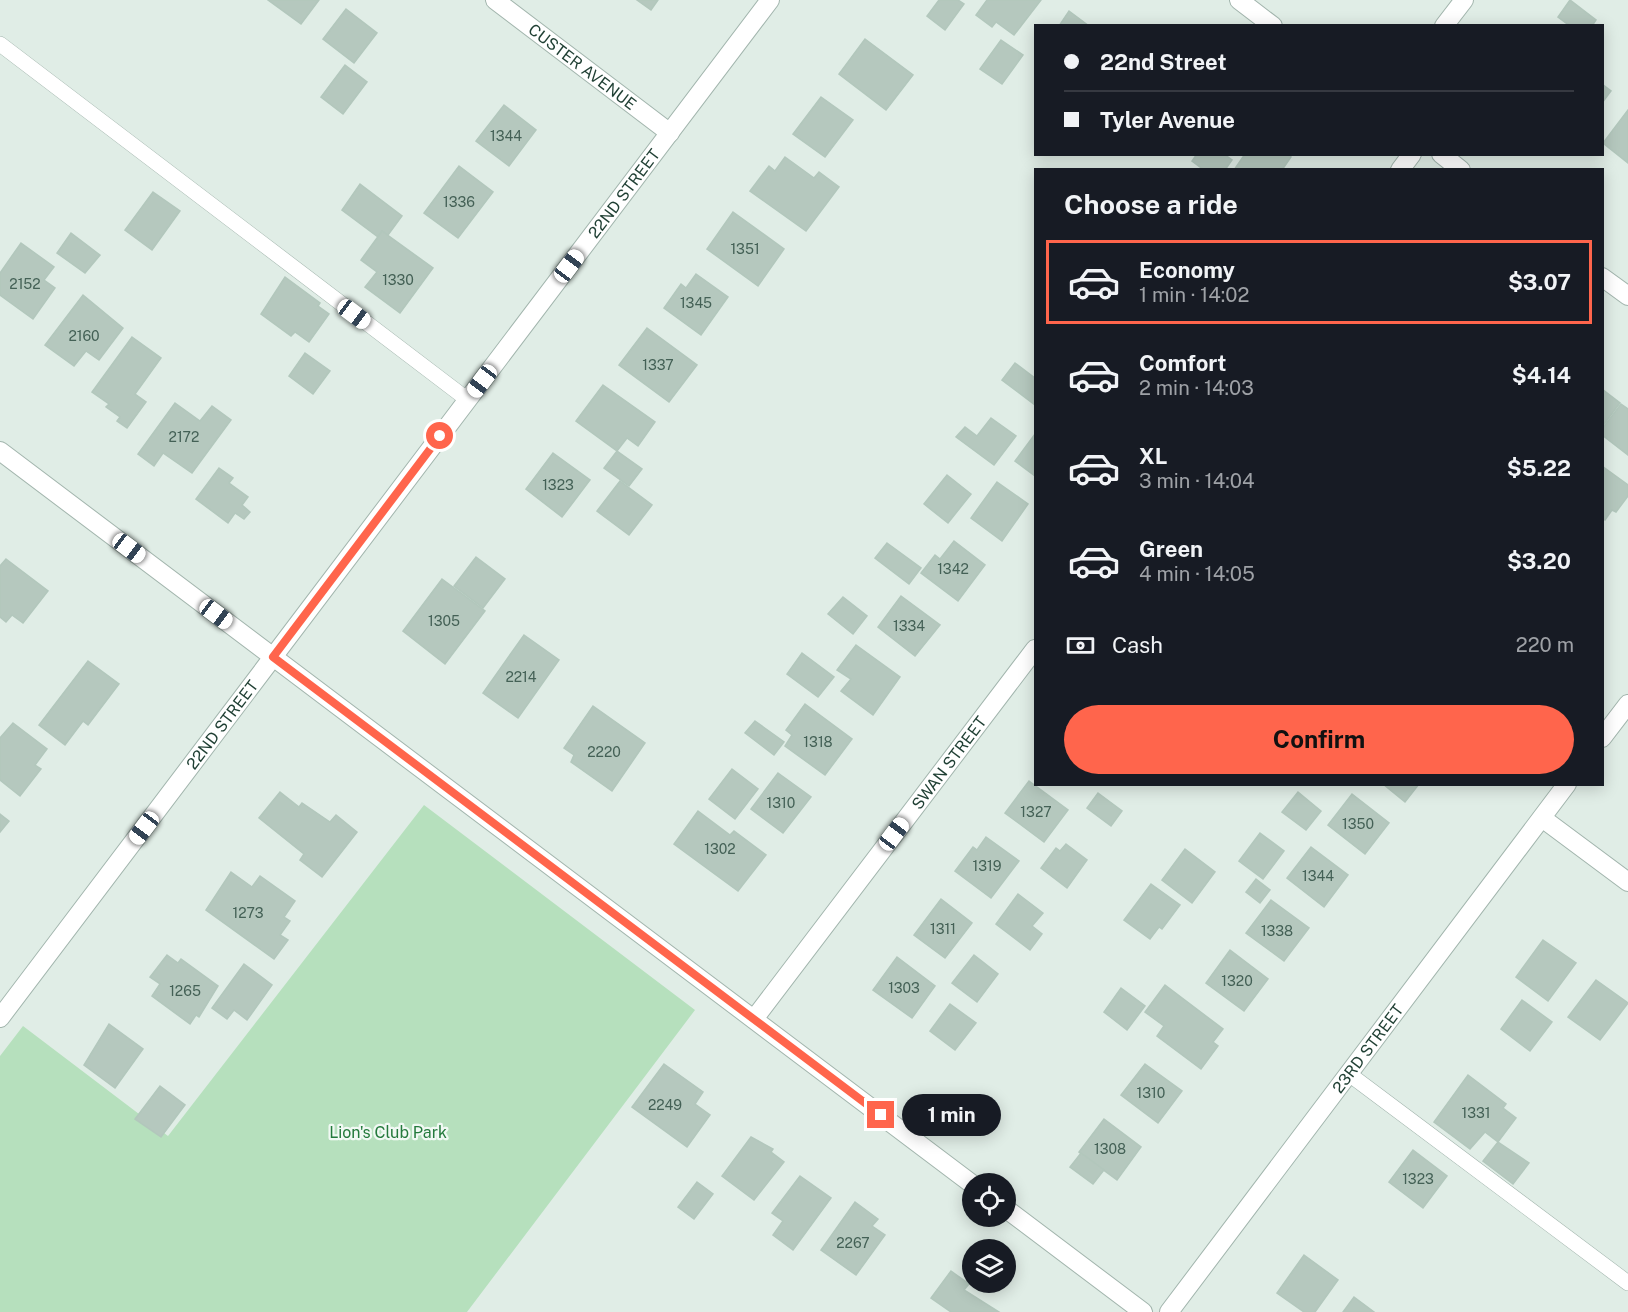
<!DOCTYPE html>
<html lang="en">
<head>
<meta charset="utf-8">
<style>
  :root { --surface:#171b24; --page:#242831; --text:#f1f3f6; --muted:#9ea1a6; --line:#363941; --accent:#ff654c }
  body { margin:0; font-family:"Public Sans",sans-serif; background:var(--page); color:var(--text); height:100vh; display:flex; flex-direction:column; font-size:22px; white-space:nowrap }
  * { box-sizing:border-box; margin:0 }
  p { font-size:20px; color:var(--muted) }
  .icon { flex:none; width:33px; height:33px; fill:none; stroke:currentColor; stroke-width:2; stroke-linecap:round; stroke-linejoin:round }
  .map { position:relative; flex:1; overflow:hidden }
  .sheet { position:absolute; left:1034px; top:168px; width:570px; height:618px; display:flex; flex-direction:column; background:var(--surface); border-radius:0px; box-shadow:0 3px 15px #0003 }
  .sheet>* { flex:none }
  .hud { position:absolute; left:1034px; top:24px; width:570px; height:132px; border-radius:0px; box-shadow:0 3px 15px #0003; display:grid; align-content:center; height:132px; padding:0 30px; background:var(--surface) }
  .fabs { position:absolute; left:962px; top:1173px; display:grid; gap:12px }
  .fabs a { display:grid; place-items:center; width:54px; height:54px; border-radius:50%; background:var(--surface); box-shadow:0 3px 15px #0003; font-size:30px }
  .end { position:absolute; width:27px; height:27px; margin:-14px; border:8px solid #ff654c; background:#fff; box-shadow:0 0 0 3px #fff }
  .from { border-radius:50% }
  .bubble { position:absolute; height:42px; border-radius:21px; background:var(--surface); box-shadow:0 3px 15px #0003; font-size:20px; font-weight:700; line-height:42px; text-align:center }
  .car { position:absolute; width:18px; height:36px; margin:-18px -9px; border-radius:8px; box-shadow:0 0 4px 2px #0007; background:linear-gradient(#fff 24%,#345 0 40%,#fff 0 76%,#345 0 86%,#fff 0) }
  .hud b { display:flex; align-items:center; gap:21px; height:57px; font-size:22px }
  .hud b+b { border-top:2px solid var(--line) }
  .hud i { width:15px; height:15px; background:var(--text) }
  ul { padding:0; list-style:none }
  li { display:flex; align-items:center; gap:18px; height:84px; margin:0 12px 9px; padding:0 18px; border:3px solid transparent; border-radius:0px }
  li div { flex:1 }
  li b { display:block; font-size:22px }
  li em { font-style:normal; font-weight:700 }
  li.on { border-color:var(--accent) }
  li>.icon { width:54px; height:54px; stroke-width:1.5 }
  h2 { padding:0 30px; font-size:27px; line-height:72px }
  .pay { display:flex; align-items:center; gap:15px; height:66px; padding:0 30px; font-size:22px }
  .pay p { margin-inline-start:auto }
  .button { display:flex; gap:12px; margin-top:auto; padding:12px 30px }
  .button a { flex:1; height:69px; border-radius:36px; background:var(--accent); color:#111; font-size:24px; font-weight:700; line-height:69px; text-align:center }
  .map>svg:first-child { display:block }
</style>
</head>
<body>
<div class="map">
<svg width="1628" height="1312" viewBox="0 0 1628 1312">
  <rect width="100%" height="100%" fill="#e0ede6"/>
  <polygon fill="#b6e0bd" points="424,805 695,1010 467,1312 0,1312 0,1056 23,1026 168,1136"/>
  <g fill="#b5c8be" stroke="#b2c7bc" stroke-width="1.5">
    <polygon points="268,0 319,0 301,24"/>
    <polygon points="637,0 658,0 651,10"/>
    <polygon points="939,0 958,0 964,4 945,30 927,16"/>
    <polygon points="987,0 1041,0 1014,35 996,22 992,27 976,15"/>
    <polygon points="1570,0 1596,20 1592,26 1570,26 1558,17"/>
    <polygon points="346,9 377,33 354,63 323,39"/>
    <polygon points="1069,11 1089,26 1059,26"/>
    <polygon points="865,39 913,75 886,110 839,74"/>
    <polygon points="1001,40 1023,55 1002,84 980,69"/>
    <polygon points="345,65 367,82 343,114 321,97"/>
    <polygon points="1602,84 1611,91 1602,103"/>
    <polygon points="821,97 853,120 825,157 793,134"/>
    <polygon points="504,105 536,130 509,166 476,141"/>
    <polygon points="1628,110 1628,163 1603,143"/>
    <polygon points="1197,154 1224,154 1232,160 1225,170 1204,170 1192,161"/>
    <polygon points="1245,154 1287,154 1291,157 1282,170 1234,170"/>
    <polygon points="785,157 814,178 819,172 839,187 806,231 750,191 769,166 775,171"/>
    <polygon points="459,166 493,192 458,238 424,213"/>
    <polygon points="360,184 402,216 388,235 382,231 378,237 342,210"/>
    <polygon points="153,192 180,211 152,250 125,230"/>
    <polygon points="733,212 784,249 758,286 707,249"/>
    <polygon points="382,231 433,268 400,313 365,287 377,272 361,260"/>
    <polygon points="71,233 100,255 85,273 57,253"/>
    <polygon points="21,243 54,267 44,280 55,288 33,319 0,295 0,273"/>
    <polygon points="696,274 728,297 701,335 664,308 681,284 686,288"/>
    <polygon points="285,277 320,303 318,306 329,314 309,342 295,332 291,336 261,314"/>
    <polygon points="83,295 123,328 99,360 86,351 74,366 45,345"/>
    <polygon points="647,328 697,365 669,402 619,365"/>
    <polygon points="132,337 161,358 135,394 146,402 127,428 117,421 120,417 106,407 109,404 92,392"/>
    <polygon points="305,353 330,371 313,394 289,376"/>
    <polygon points="1015,363 1035,378 1035,405 1002,380"/>
    <polygon points="603,385 655,422 638,446 627,438 617,451 576,421"/>
    <polygon points="1602,389 1620,403 1602,427"/>
    <polygon points="175,403 200,421 212,406 231,420 192,473 163,453 154,466 138,454"/>
    <polygon points="1621,404 1628,409 1628,455 1602,435 1602,429"/>
    <polygon points="991,418 1016,436 994,465 956,437 965,427 977,436"/>
    <polygon points="1035,434 1035,476 1015,461"/>
    <polygon points="617,451 642,469 629,486 604,468"/>
    <polygon points="553,453 590,480 562,517 526,489"/>
    <polygon points="1602,466 1628,485 1628,496 1616,512 1612,510 1605,520 1602,518"/>
    <polygon points="219,468 233,478 229,483 248,497 242,505 250,512 244,519 235,513 228,523 196,499"/>
    <polygon points="947,475 971,494 948,523 924,504"/>
    <polygon points="620,481 652,505 629,535 597,511"/>
    <polygon points="997,482 1028,504 1002,541 971,518"/>
    <polygon points="954,541 985,565 958,601 921,573 935,555 940,559"/>
    <polygon points="887,543 921,568 909,584 875,558"/>
    <polygon points="476,557 505,579 483,608 454,586"/>
    <polygon points="6,559 48,591 23,623 12,615 6,622 0,617 0,566"/>
    <polygon points="442,579 485,611 445,664 403,631"/>
    <polygon points="901,596 940,625 915,656 878,627"/>
    <polygon points="843,597 867,616 853,634 828,614"/>
    <polygon points="524,635 559,660 518,718 483,693"/>
    <polygon points="856,645 900,677 873,715 841,691 851,679 837,670"/>
    <polygon points="802,653 834,677 818,697 787,674"/>
    <polygon points="88,661 119,684 88,725 83,721 65,745 39,725"/>
    <polygon points="805,704 852,739 825,775 785,746 792,735 786,730"/>
    <polygon points="593,706 645,743 612,791 571,762 574,755 564,748"/>
    <polygon points="755,721 784,742 774,755 745,733"/>
    <polygon points="13,723 47,749 35,765 41,769 20,796 0,780 0,738"/>
    <polygon points="732,769 758,789 735,819 709,799"/>
    <polygon points="778,773 811,797 783,833 751,809"/>
    <polygon points="1029,781 1068,810 1044,842 1005,813"/>
    <polygon points="1383,784 1419,784 1405,802"/>
    <polygon points="280,792 299,807 302,803 330,822 336,815 357,832 322,877 300,860 304,854 259,818"/>
    <polygon points="1298,792 1321,811 1306,830 1282,812"/>
    <polygon points="1098,793 1122,811 1111,826 1087,808"/>
    <polygon points="1352,794 1389,823 1365,854 1328,825"/>
    <polygon points="698,811 730,835 734,831 766,855 738,891 674,844"/>
    <polygon points="0,814 9,821 0,832"/>
    <polygon points="1260,833 1284,851 1263,879 1239,861"/>
    <polygon points="986,837 1019,861 991,898 955,871 973,847 977,850"/>
    <polygon points="1066,844 1087,860 1067,888 1041,868 1056,848 1060,851"/>
    <polygon points="1311,847 1348,875 1324,907 1287,878"/>
    <polygon points="1185,849 1215,872 1192,903 1162,880"/>
    <polygon points="231,872 252,887 260,876 295,901 284,917 290,921 280,935 288,940 274,959 206,910"/>
    <polygon points="1256,879 1270,890 1260,903 1246,892"/>
    <polygon points="1151,884 1180,905 1162,929 1159,927 1150,939 1124,920"/>
    <polygon points="1018,894 1043,913 1032,926 1042,934 1030,950 996,924"/>
    <polygon points="941,899 972,923 945,958 914,935"/>
    <polygon points="1271,900 1309,928 1284,961 1246,933"/>
    <polygon points="1543,940 1576,963 1548,1001 1516,977"/>
    <polygon points="1230,950 1268,979 1244,1011 1206,983"/>
    <polygon points="167,955 178,963 181,959 218,986 199,1017 196,1015 190,1024 152,996 160,984 150,977"/>
    <polygon points="974,955 998,974 977,1002 952,983"/>
    <polygon points="897,957 935,986 912,1018 873,990"/>
    <polygon points="244,964 272,985 247,1020 234,1010 227,1019 212,1008"/>
    <polygon points="1596,980 1628,1003 1600,1040 1568,1017"/>
    <polygon points="1165,985 1223,1029 1213,1042 1218,1046 1201,1069 1157,1036 1164,1026 1145,1012"/>
    <polygon points="1121,988 1145,1006 1127,1030 1104,1012"/>
    <polygon points="1522,1000 1552,1022 1530,1051 1501,1029"/>
    <polygon points="950,1004 976,1023 955,1050 930,1031"/>
    <polygon points="109,1024 143,1049 115,1088 84,1065"/>
    <polygon points="664,1064 703,1092 695,1104 710,1115 687,1147 632,1107"/>
    <polygon points="1145,1064 1182,1091 1158,1123 1121,1095"/>
    <polygon points="1468,1075 1506,1104 1503,1108 1516,1118 1498,1142 1485,1132 1470,1149 1434,1122"/>
    <polygon points="160,1086 185,1105 161,1137 135,1119"/>
    <polygon points="1104,1119 1141,1147 1117,1180 1079,1152"/>
    <polygon points="751,1137 773,1149 771,1152 784,1162 754,1200 722,1176"/>
    <polygon points="1498,1142 1529,1163 1513,1184 1483,1161"/>
    <polygon points="1413,1150 1447,1176 1423,1208 1389,1182"/>
    <polygon points="1081,1153 1104,1170 1093,1184 1070,1167"/>
    <polygon points="800,1176 831,1198 793,1250 773,1235 783,1221 772,1213"/>
    <polygon points="697,1182 713,1194 694,1219 678,1207"/>
    <polygon points="855,1202 878,1219 872,1226 885,1235 856,1275 821,1250"/>
    <polygon points="1304,1255 1338,1280 1315,1312 1304,1312 1277,1293"/>
    <polygon points="951,1271 969,1284 964,1290 999,1312 951,1312 931,1298"/>
    <polygon points="1354,1297 1374,1312 1343,1312"/>
  </g>
  <g fill="none" stroke-linecap="round" stroke-linejoin="round">
    <defs>
      <g id="service">
        <polyline points="0,44 468,400"/>
        <polyline points="1349,1074 1628,1283"/>
      </g>
      <g id="minor">
        <path id="s1" d="M495 0 670 133"/>
        <polyline points="1239,0 1273,26"/>
        <polyline points="1444,26 1464,0"/>
        <polyline points="1441,154 1461,170"/>
        <polyline points="1400,170 1412,154"/>
        <polyline points="1602,277 1628,296"/>
        <polyline points="0,451 972,1184"/>
        <polyline points="1602,738 1628,704"/>
        <polyline points="1542,818 1628,882"/>
        <path id="s2" d="M0 1018 770 0"/>
        <path id="s3" d="M754 1019 1035 649"/>
        <polyline points="1005,1208 1143,1312"/>
        <path id="s4" d="M1169 1312 1567 784"/>
      </g>
    </defs>
    <use href="#service" stroke="#a2b5ad" stroke-width="16"/>
    <use href="#minor" stroke="#a2b5ad" stroke-width="20"/>
    <use href="#service" stroke="#fff" stroke-width="15"/>
    <use href="#minor" stroke="#fff" stroke-width="18"/>
  </g>
  <g fill="none" stroke-linecap="round" stroke-linejoin="round">
    <polyline stroke="#ff654c" stroke-width="8" points="440,436 273,657 881,1115"/>
  </g>
  <g text-anchor="middle" stroke-width="4.5" stroke-linejoin="round" paint-order="stroke">
    <g font-size="14" fill="#446156">
      <text x="506" y="141">1344</text>
      <text x="459" y="207">1336</text>
      <text x="745" y="254">1351</text>
      <text x="398" y="285">1330</text>
      <text x="25" y="289">2152</text>
      <text x="696" y="308">1345</text>
      <text x="84" y="341">2160</text>
      <text x="658" y="370">1337</text>
      <text x="184" y="442">2172</text>
      <text x="558" y="490">1323</text>
      <text x="953" y="574">1342</text>
      <text x="444" y="626">1305</text>
      <text x="909" y="631">1334</text>
      <text x="521" y="682">2214</text>
      <text x="818" y="747">1318</text>
      <text x="604" y="757">2220</text>
      <text x="781" y="808">1310</text>
      <text x="1036" y="817">1327</text>
      <text x="1358" y="829">1350</text>
      <text x="720" y="854">1302</text>
      <text x="987" y="871">1319</text>
      <text x="1318" y="881">1344</text>
      <text x="248" y="918">1273</text>
      <text x="943" y="934">1311</text>
      <text x="1277" y="936">1338</text>
      <text x="1237" y="986">1320</text>
      <text x="904" y="993">1303</text>
      <text x="185" y="996">1265</text>
      <text x="1151" y="1098">1310</text>
      <text x="665" y="1110">2249</text>
      <text x="1476" y="1118">1331</text>
      <text x="1110" y="1154">1308</text>
      <text x="1418" y="1184">1323</text>
      <text x="853" y="1248">2267</text>
    </g>
    <g font-size="16" fill="#1f3f33" stroke="#f1f9f4">
      <text dy="6" stroke="none"><textPath href="#s1" startOffset="110">CUSTER AVENUE</textPath></text>
      <text dy="6" stroke="none"><textPath href="#s2" startOffset="1034">22ND STREET</textPath></text>
      <text dy="6" stroke="none"><textPath href="#s2" startOffset="368">22ND STREET</textPath></text>
      <text dy="6" stroke="none"><textPath href="#s3" startOffset="322">SWAN STREET</textPath></text>
      <text dy="6" stroke="none"><textPath href="#s4" startOffset="330">23RD STREET</textPath></text>
    </g>
    <g font-size="16" fill="#247a3c" stroke="#f1f9f4">
      <text x="388" y="1138">Lion's Club Park</text>
    </g>
  </g>
</svg>
<div class="fabs">
<a><svg class="icon" aria-label="locate" viewBox="0 0 24 24"><circle cx="12" cy="12" r="6"/><path d="M12 2v4M12 18v4M2 12h4M18 12h4"/></svg></a>
<a><svg class="icon" aria-label="layers" viewBox="0 0 24 24"><path d="M12 4l9 5-9 5-9-5zM3 14l9 5 9-5"/></svg></a>
</div>
<i class="end from" style="left:440px;top:436px"></i>
<i class="end" style="left:881px;top:1115px"></i>
<div class="bubble" style="left:902px;top:1094px;width:99px">1 min</div>
<i class="car" style="left:569px;top:266px;rotate:37deg"></i>
<i class="car" style="left:354px;top:314px;rotate:127deg"></i>
<i class="car" style="left:482px;top:381px;rotate:217deg"></i>
<i class="car" style="left:129px;top:548px;rotate:127deg"></i>
<i class="car" style="left:216px;top:614px;rotate:127deg"></i>
<i class="car" style="left:144px;top:828px;rotate:217deg"></i>
<i class="car" style="left:894px;top:834px;rotate:37deg"></i>
<div class="hud">
<b><i class="from"></i>22nd Street</b>
<b><i></i>Tyler Avenue</b>
</div>
<section class="sheet">
<h2>Choose a ride</h2>
<ul>
<li class="on"><svg class="icon" aria-label="car" viewBox="0 0 24 24"><path d="M5 17H2v-5l4-1 3-4h7l3 4 3 1v5h-3M9 17h6M6 11h13"/><circle cx="7" cy="17" r="2"/><circle cx="17" cy="17" r="2"/></svg><div><b>Economy</b><p>1 min · 14:02</p></div><em>$3.07</em></li>
<li><svg class="icon" aria-label="car" viewBox="0 0 24 24"><path d="M5 17H2v-5l4-1 3-4h7l3 4 3 1v5h-3M9 17h6M6 11h13"/><circle cx="7" cy="17" r="2"/><circle cx="17" cy="17" r="2"/></svg><div><b>Comfort</b><p>2 min · 14:03</p></div><em>$4.14</em></li>
<li><svg class="icon" aria-label="car" viewBox="0 0 24 24"><path d="M5 17H2v-5l4-1 3-4h7l3 4 3 1v5h-3M9 17h6M6 11h13"/><circle cx="7" cy="17" r="2"/><circle cx="17" cy="17" r="2"/></svg><div><b>XL</b><p>3 min · 14:04</p></div><em>$5.22</em></li>
<li><svg class="icon" aria-label="car" viewBox="0 0 24 24"><path d="M5 17H2v-5l4-1 3-4h7l3 4 3 1v5h-3M9 17h6M6 11h13"/><circle cx="7" cy="17" r="2"/><circle cx="17" cy="17" r="2"/></svg><div><b>Green</b><p>4 min · 14:05</p></div><em>$3.20</em></li>
</ul>
<div class="pay"><svg class="icon" aria-label="cash" viewBox="0 0 24 24"><path d="M3 7h18v10H3z"/><circle cx="12" cy="12" r="2"/></svg>Cash<p>220 m</p></div>
<div class="button"><a>Confirm</a></div>
</section>
</div>
</body>
</html>
